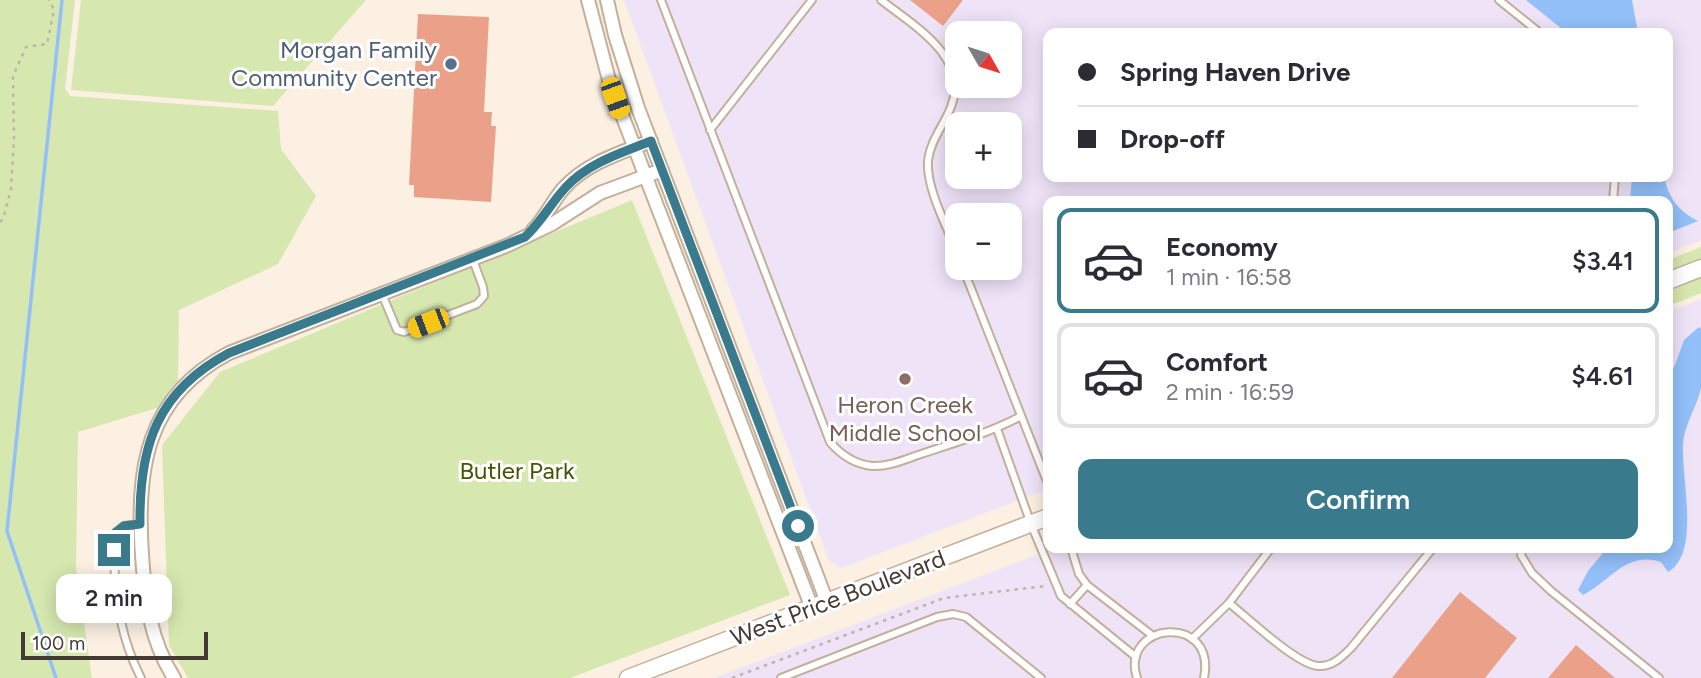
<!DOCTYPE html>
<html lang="en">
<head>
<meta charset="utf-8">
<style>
  :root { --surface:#fff; --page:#f2f2f3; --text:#2b2b33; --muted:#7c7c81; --line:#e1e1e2; --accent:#397a8c }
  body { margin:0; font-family:Figtree,sans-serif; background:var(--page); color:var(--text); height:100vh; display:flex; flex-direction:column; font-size:26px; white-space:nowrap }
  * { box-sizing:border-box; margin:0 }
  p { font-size:23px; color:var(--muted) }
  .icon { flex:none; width:38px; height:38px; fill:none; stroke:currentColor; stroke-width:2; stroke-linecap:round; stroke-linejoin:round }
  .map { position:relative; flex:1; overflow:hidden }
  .drawer { position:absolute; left:1043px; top:196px; width:630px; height:357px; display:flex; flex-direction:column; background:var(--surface); border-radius:14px; box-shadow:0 4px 18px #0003 }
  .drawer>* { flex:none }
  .banner { position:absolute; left:1043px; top:28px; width:630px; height:154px; border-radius:14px; box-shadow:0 4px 18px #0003; display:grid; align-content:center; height:154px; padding:0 35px; background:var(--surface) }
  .needle { width:46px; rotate:129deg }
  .tools { position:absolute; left:945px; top:21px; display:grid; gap:14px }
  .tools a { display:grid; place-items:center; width:77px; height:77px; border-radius:14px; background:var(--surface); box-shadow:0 4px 18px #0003; font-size:35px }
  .scale { position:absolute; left:21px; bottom:18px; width:187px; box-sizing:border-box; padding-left:7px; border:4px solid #433b33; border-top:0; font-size:19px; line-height:24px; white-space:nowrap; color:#433b33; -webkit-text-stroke:5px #fff; paint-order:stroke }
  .end { position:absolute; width:32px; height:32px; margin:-16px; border:9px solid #397a8c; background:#fff; box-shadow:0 0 0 4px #fff }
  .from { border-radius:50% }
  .bubble { position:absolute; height:49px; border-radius:14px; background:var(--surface); box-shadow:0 4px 18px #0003; font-size:23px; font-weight:600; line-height:49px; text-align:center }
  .car { position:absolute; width:21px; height:42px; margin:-21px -10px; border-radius:9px; box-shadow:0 0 5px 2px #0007; background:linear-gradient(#f5c518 24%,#345 0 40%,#f5c518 0 76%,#345 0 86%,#f5c518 0) }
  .banner b { display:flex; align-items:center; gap:24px; height:66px; font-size:26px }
  .banner b+b { border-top:2px solid var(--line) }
  .banner i { width:18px; height:18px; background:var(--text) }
  ul { padding:12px 0 0; list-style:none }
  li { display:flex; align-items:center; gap:21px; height:105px; margin:0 14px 10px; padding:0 21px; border:4px solid var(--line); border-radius:14px }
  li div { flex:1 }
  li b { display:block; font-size:26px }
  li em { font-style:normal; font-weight:600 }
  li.on { border-color:var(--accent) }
  li>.icon { width:63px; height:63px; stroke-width:1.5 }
  .button { display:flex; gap:14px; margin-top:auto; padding:14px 35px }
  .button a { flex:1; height:80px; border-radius:14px; background:var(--accent); color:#fff; font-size:28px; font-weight:600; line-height:80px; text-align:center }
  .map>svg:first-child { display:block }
</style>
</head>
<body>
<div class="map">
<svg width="1701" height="678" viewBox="0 0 1701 678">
  <rect width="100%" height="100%" fill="#fcf0e3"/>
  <g fill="#efe3f8" fill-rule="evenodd">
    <path d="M624 0H1701V241L1668 253V201H1048V489L841 568 829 561ZM957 33H1010V86H957ZM1048 33H1668V177H1048ZM957 124H1010V177H957ZM957 215H1010V268H957Z"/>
    <polygon points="1701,299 1701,678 714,678 1055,548 1668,548 1668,312"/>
  </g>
  <g fill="#d6e7af">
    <polygon points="0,0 75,0 65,89 70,96 278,111 281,149 316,196 278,264 179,310 178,382 157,408 78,432 76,568 92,678 0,678"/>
    <polygon points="81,0 366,0 273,106 71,90"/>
    <polygon points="632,200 790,595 570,678 188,678 169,645 162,445 220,372"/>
    <polygon points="1701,247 1701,260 1668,273 1668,260"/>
    <polygon points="1701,276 1701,293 1668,306 1668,288"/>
  </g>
  <g fill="#93c0f9">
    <polygon points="1526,0 1632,0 1638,33 1567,33"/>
    <path d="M1632 177H1664C1669 198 1678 211 1698 221L1668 233V201H1630Z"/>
    <path d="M1699 327 1701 329C1701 348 1701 370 1701 388 1697 407 1684 425 1683 444 1681 478 1701 553 1668 572L1661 562C1626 551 1612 580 1583 595L1578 590 1588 571 1607 548H1668V377L1675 365 1684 340Z"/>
  </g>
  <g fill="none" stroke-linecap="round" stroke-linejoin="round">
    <polyline stroke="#93c0f9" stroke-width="3.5" points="56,678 7,531 62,0"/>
  </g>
  <g fill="#eba189">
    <polygon points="910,0 963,0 943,26"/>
    <polygon points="418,14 489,17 484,112 492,112 491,126 496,126 491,202 414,197 414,185 409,185"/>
    <polygon points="1460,592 1517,638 1485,678 1392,678"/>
    <polygon points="1576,645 1615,678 1548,678"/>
  </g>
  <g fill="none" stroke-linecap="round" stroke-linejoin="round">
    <defs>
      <g id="service">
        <path d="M661 0 830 442C841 455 854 464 872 466 890 467 908 458 924 453 958 442 991 432 1021 416"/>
        <path d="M881 0C914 26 970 57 951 107 944 125 930 141 928 161 926 188 947 227 957 252"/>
        <polyline points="1499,0 1540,33"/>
        <polyline points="710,130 812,0"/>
        <polyline points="1613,201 1615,177"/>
        <polyline points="963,268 1048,484"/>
        <polyline points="382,294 397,330 404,332 477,304 484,296 483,287 473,260"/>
        <polyline points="997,429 1031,524 1061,596 1136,657"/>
        <path d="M140 524 124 526 115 533C112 583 118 633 141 678"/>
        <polyline points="1071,548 1079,574 1087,585 1153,636"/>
        <polyline points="1522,548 1521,555 1532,573 1551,591 1659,678"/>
        <path d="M1229 603C1248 618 1296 664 1318 666 1332 667 1342 657 1351 648L1433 548"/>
        <polyline points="1070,604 1087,585"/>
        <polyline points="1192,639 1229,603 1271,548"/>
        <polyline points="781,678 937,617 953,614 966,617 1041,678"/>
        <path d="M1137 678C1119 622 1217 612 1204 678"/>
      </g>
      <g id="minor">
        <polyline points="588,0 609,80 622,115 812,608"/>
        <polyline points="607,0 615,35 638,108 827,602"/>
        <path d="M533 230C545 218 552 202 563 189 586 163 620 153 651 141"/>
        <path d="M174 678C150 640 145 599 142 555 136 468 146 397 229 353L506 246 552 224 600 193 662 170"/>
      </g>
      <g id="tertiary">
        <polyline points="1668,281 1701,268"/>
        <polyline points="628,678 1048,517"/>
      </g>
    </defs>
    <use href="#service" stroke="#c3b09b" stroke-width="10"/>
    <use href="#minor" stroke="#c3b09b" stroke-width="16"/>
    <use href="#tertiary" stroke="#c3b09b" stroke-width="19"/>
    <g stroke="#c0b5aa" stroke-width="2.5" stroke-dasharray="3.5 5" stroke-linecap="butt">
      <polyline points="0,222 3,219 11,189 14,140 13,76 26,47 47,44 54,10 49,0"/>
      <polyline points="732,678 944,598 1046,586"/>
    </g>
    <use href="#service" stroke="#fff" stroke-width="6"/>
    <use href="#minor" stroke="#fff" stroke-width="12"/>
    <use href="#tertiary" stroke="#fff" stroke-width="16"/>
  </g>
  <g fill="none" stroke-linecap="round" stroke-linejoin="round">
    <path stroke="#397a8c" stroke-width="9" d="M114 550 115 533 124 526 140 524C139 446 157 391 229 353L525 237C542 221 551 203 566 187 588 163 621 153 651 141L798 526"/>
  </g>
  <circle fill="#5c6f8a" stroke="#fff" stroke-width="2.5" cx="451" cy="64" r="7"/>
  <circle fill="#8d6e63" stroke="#fff" stroke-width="2.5" cx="905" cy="379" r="7"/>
  <g text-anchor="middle" stroke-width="6" stroke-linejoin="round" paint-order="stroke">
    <g font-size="24" fill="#4e5e75" stroke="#fff" text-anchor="end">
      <text x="437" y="58">Morgan Family<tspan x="437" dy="28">Community Center</tspan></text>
    </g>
    <g font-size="24" fill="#785e54" stroke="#fff">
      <text x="905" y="413">Heron Creek<tspan x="905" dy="28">Middle School</tspan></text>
    </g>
    <g font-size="24" fill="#455503" stroke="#fff">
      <text x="517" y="479">Butler Park</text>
    </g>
    <g font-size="24" fill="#433b33" stroke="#fff">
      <text transform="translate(838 598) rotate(-21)" y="8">West Price Boulevard</text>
    </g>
  </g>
</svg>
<div class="tools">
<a><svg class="needle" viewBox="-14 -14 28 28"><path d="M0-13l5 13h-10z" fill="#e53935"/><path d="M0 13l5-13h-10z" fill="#7c7c81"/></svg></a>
<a>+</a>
<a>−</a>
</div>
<div class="scale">100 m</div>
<i class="end from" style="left:798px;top:526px"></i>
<i class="end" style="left:114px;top:550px"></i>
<div class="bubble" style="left:56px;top:574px;width:116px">2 min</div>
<i class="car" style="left:615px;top:98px;rotate:160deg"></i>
<i class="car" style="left:428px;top:323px;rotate:249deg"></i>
<div class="banner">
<b><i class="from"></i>Spring Haven Drive</b>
<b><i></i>Drop-off</b>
</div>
<section class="drawer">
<ul>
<li class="on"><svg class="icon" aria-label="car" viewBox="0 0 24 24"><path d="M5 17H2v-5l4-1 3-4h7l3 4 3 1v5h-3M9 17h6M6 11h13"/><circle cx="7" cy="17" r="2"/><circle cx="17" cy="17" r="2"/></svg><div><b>Economy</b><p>1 min · 16:58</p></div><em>$3.41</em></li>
<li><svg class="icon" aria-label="car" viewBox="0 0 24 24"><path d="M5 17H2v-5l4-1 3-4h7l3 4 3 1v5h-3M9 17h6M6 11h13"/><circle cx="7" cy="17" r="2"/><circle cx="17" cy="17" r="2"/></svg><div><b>Comfort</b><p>2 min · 16:59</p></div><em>$4.61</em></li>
</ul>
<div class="button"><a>Confirm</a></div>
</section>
</div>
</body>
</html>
